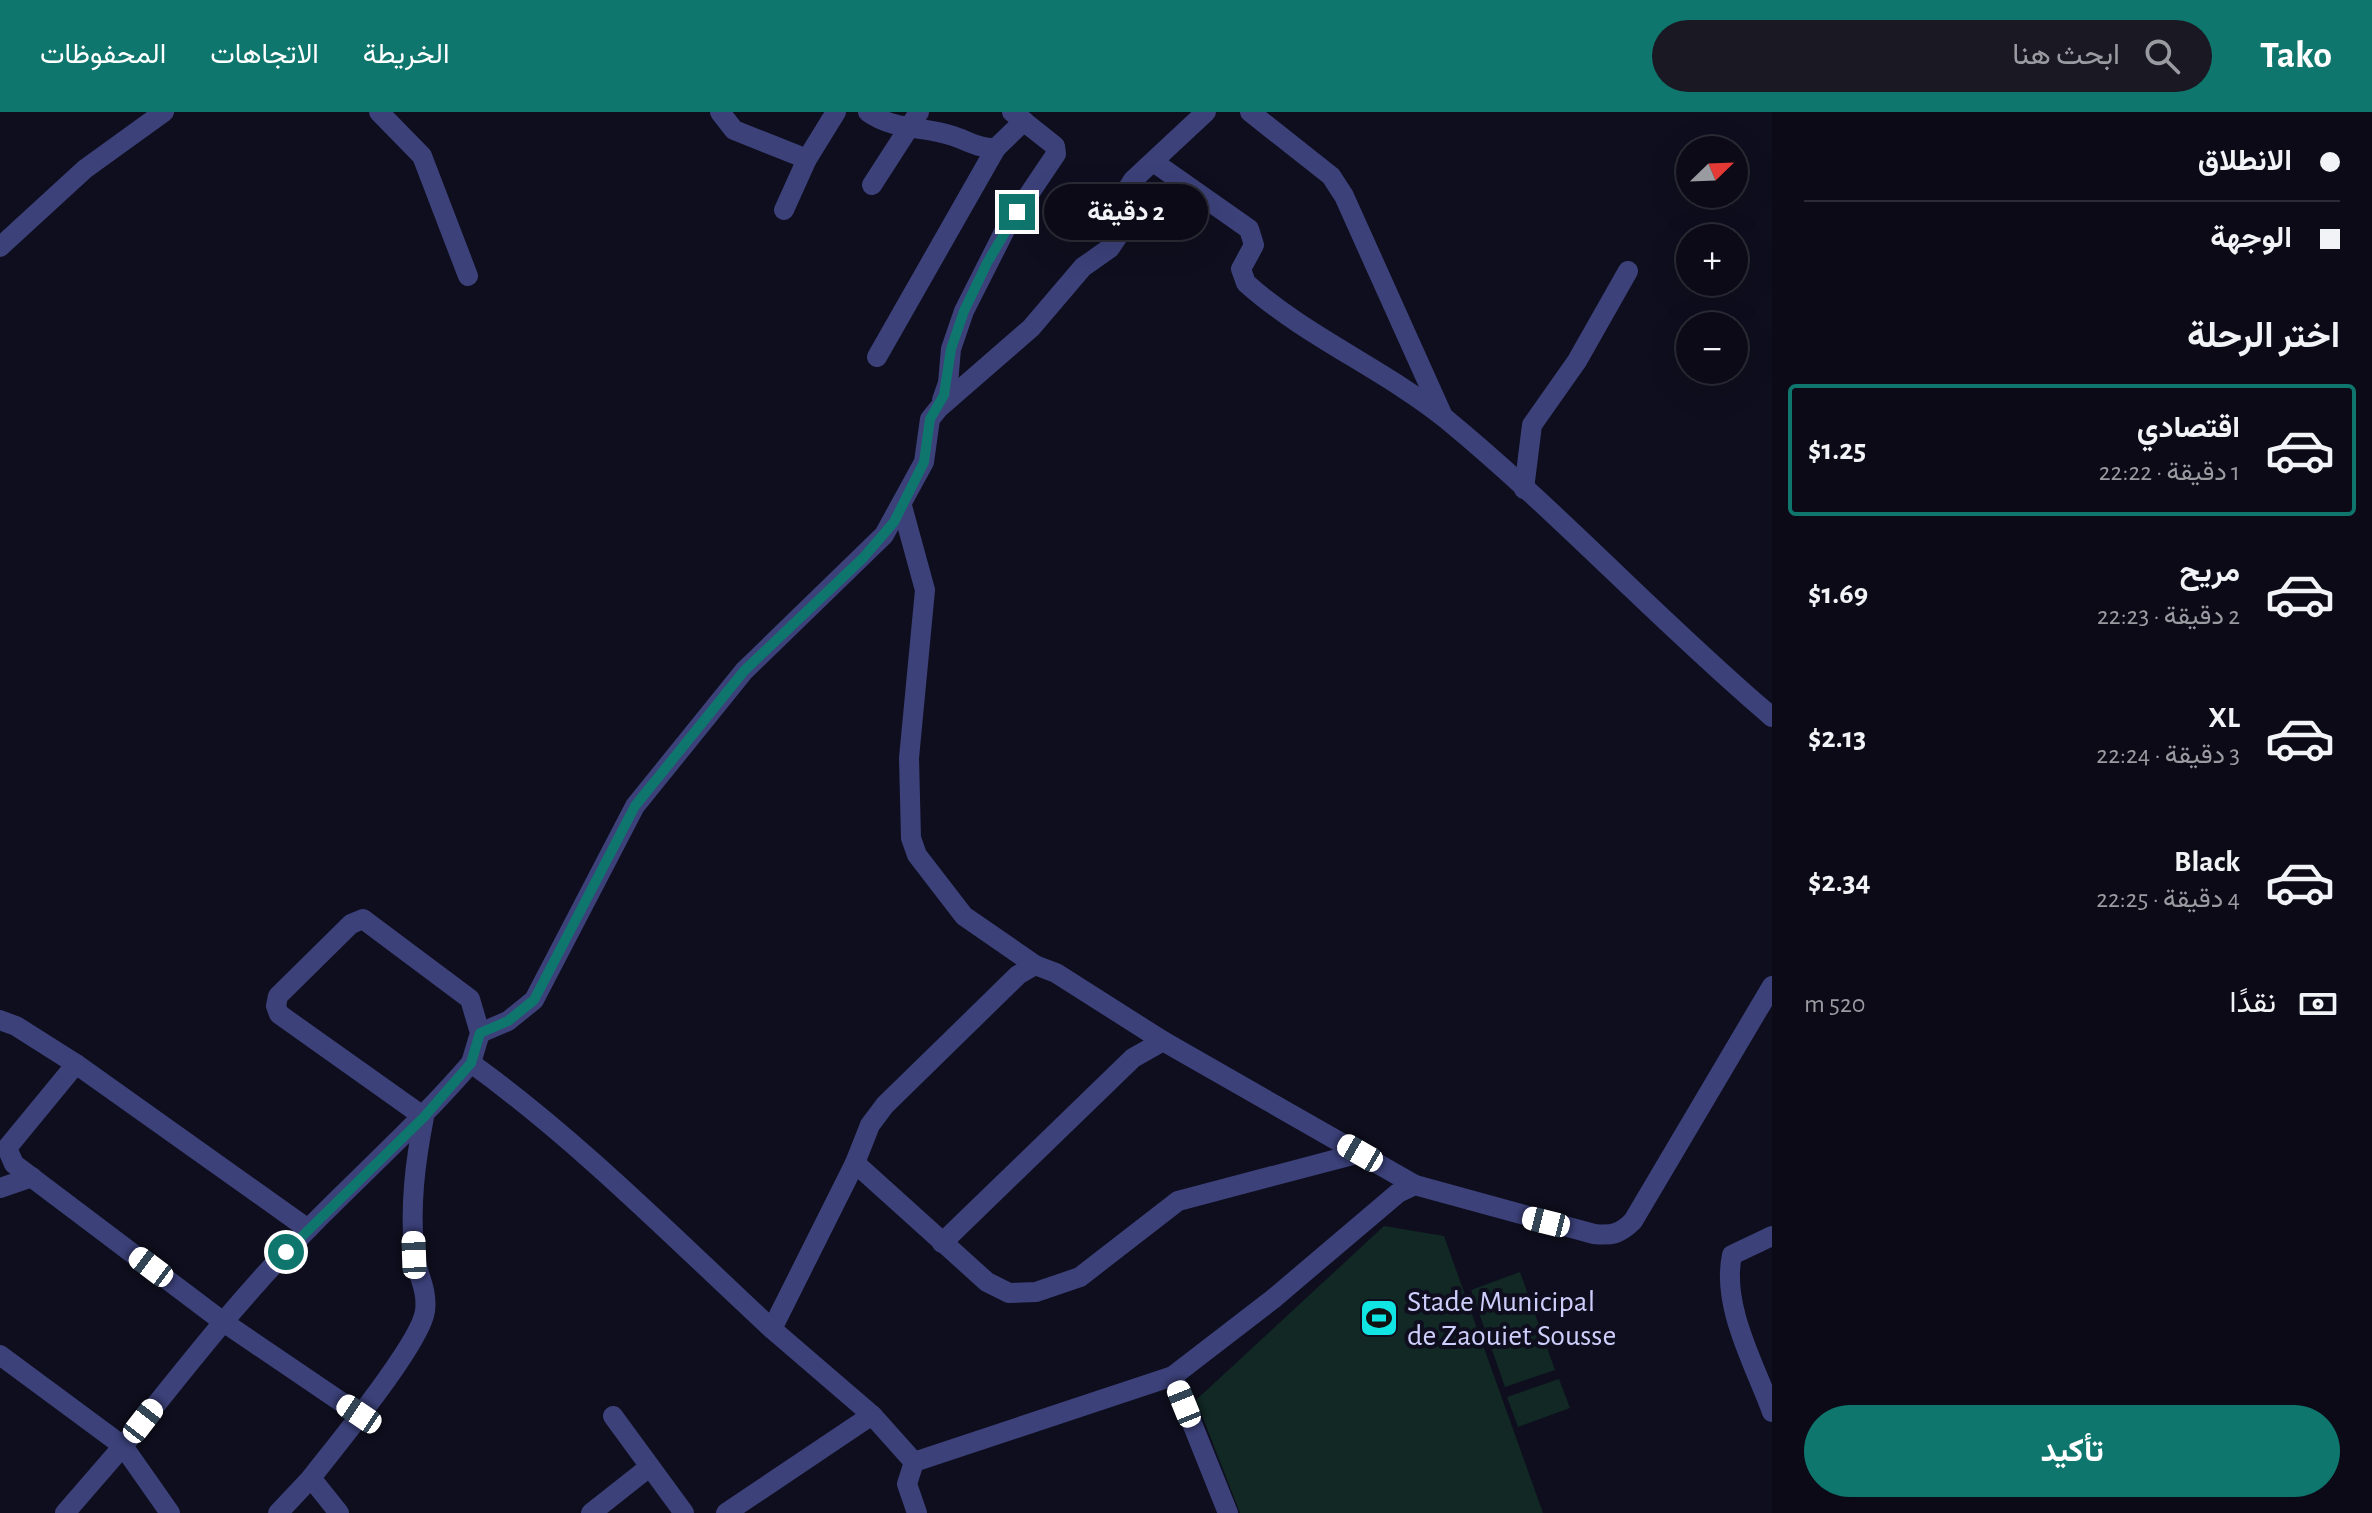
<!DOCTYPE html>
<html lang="ar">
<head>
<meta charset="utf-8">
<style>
  :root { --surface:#0b0a16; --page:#191823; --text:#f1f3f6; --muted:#9a9aa1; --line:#2b2b35; --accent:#0f766e }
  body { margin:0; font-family:"Alegreya Sans",Vazirmatn,sans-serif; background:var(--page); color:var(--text); direction:rtl; height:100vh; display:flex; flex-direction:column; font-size:30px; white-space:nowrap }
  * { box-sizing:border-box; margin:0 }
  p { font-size:26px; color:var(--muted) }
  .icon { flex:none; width:44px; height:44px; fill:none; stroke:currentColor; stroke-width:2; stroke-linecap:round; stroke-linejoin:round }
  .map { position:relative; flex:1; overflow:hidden; direction:ltr }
  .side { display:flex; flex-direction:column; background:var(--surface); width:600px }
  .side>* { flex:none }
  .banner { display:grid; align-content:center; height:176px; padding:0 32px; background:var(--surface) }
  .needle { width:52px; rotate:67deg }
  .controls { position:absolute; left:1676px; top:24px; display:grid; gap:16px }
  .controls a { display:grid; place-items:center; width:72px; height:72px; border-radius:50%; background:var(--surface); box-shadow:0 8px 32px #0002,0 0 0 2px var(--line); font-size:40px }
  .end { position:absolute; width:36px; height:36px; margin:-18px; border:10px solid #0f766e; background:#fff; box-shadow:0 0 0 4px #fff }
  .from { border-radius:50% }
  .bubble { position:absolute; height:56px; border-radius:28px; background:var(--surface); box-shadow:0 8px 32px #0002,0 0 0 2px var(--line); font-size:26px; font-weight:700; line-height:56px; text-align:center; direction:rtl }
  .car { position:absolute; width:24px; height:48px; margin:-24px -12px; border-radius:10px; box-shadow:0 0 6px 2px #0007; background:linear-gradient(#fff 24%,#345 0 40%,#fff 0 76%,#345 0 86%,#fff 0) }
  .banner b { display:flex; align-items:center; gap:28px; height:76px; font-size:30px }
  .banner b+b { border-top:2px solid var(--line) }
  .banner i { width:20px; height:20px; background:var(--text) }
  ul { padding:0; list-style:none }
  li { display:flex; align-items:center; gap:24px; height:132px; margin:0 16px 12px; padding:0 16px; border:4px solid transparent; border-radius:8px }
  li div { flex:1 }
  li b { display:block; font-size:30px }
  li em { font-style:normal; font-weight:700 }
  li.active { border-color:var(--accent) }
  li>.icon { width:72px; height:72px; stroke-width:1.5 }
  h2 { padding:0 32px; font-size:36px; line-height:96px }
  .pay { display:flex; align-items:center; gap:20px; height:88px; padding:0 32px; font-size:30px }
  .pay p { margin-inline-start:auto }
  .cta { display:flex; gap:16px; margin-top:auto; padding:16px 32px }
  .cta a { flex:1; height:92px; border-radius:48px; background:var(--accent); color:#fff; font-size:32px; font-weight:700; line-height:92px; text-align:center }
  header { display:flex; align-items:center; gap:48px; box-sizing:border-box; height:112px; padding:0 40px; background:var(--accent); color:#fff }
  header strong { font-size:38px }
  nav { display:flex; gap:44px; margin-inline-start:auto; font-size:28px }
  .search { width:560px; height:72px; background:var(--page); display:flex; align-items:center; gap:20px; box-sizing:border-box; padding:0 28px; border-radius:44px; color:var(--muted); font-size:30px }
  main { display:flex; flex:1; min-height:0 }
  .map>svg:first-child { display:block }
</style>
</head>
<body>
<header>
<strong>Tako</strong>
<div class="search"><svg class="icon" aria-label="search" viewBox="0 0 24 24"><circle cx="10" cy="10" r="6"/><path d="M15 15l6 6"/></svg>ابحث هنا</div>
<nav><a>الخريطة</a><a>الاتجاهات</a><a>المحفوظات</a></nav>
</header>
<main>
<section class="side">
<div class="banner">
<b><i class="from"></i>الانطلاق</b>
<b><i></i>الوجهة</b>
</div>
<h2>اختر الرحلة</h2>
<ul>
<li class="active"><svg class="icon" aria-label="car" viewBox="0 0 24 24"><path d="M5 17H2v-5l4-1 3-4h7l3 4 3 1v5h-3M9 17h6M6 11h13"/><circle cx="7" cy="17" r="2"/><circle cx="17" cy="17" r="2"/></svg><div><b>اقتصادي</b><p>1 دقيقة · 22:22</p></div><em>$1.25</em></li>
<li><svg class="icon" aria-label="car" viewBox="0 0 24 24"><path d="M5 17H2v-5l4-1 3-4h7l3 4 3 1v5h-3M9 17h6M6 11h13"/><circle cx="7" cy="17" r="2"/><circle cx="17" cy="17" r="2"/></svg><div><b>مريح</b><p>2 دقيقة · 22:23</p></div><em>$1.69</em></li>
<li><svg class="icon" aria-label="car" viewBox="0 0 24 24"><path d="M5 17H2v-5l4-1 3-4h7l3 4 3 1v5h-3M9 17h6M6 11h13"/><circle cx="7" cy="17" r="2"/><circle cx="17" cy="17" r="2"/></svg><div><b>XL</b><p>3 دقيقة · 22:24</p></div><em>$2.13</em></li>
<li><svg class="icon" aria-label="car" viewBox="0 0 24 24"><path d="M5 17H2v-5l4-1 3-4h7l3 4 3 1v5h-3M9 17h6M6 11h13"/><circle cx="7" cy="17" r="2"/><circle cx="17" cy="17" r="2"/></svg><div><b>Black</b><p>4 دقيقة · 22:25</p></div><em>$2.34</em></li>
</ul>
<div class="pay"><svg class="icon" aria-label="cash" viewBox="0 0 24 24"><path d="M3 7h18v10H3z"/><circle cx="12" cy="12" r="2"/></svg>نقدًا<p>520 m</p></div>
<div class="cta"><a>تأكيد</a></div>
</section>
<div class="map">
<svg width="1772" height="1401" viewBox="0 0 1772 1401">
  <rect width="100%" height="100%" fill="#0f0e1e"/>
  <g fill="#112824">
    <polygon points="1384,1114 1444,1124 1543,1401 1240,1401 1196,1288"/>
    <polygon points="1520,1160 1555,1258 1505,1275 1471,1178"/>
    <polygon points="1559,1267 1570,1296 1518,1315 1507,1285"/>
  </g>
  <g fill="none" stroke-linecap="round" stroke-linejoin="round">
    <g stroke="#3c417a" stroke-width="20">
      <polyline points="379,0 422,44 468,164"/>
      <polyline points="720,0 734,18 807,47"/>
      <path d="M868 0C895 19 923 14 953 24 968 29 980 37 996 36L1024 9"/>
      <polyline points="1250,0 1331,64 1344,84 1442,302"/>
      <path d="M1155 51 1249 117 1254 133 1241 157 1246 171C1305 224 1384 257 1446 307 1560 401 1660 510 1772 605"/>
      <polyline points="872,73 919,0"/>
      <polyline points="784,98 807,47 836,0"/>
      <polyline points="0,135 85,57 164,0"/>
      <polyline points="877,245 996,36"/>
      <polyline points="942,288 948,271 951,237 964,199 1005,118 1056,42 1055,34 1012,0"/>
      <polyline points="1524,377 1532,313 1577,249 1628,159"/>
      <polyline points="902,394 925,478 909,646 911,726 917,743 964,804 1035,853"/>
      <polyline points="0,908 16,914 76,952"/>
      <polyline points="480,921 508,909 534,888 635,694 744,559 884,423 924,350 930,307 939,296 1031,216 1083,155 1110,136 1122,118 1128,76 1133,68 1206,0"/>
      <polyline points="1163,929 1056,861 1035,853 1018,863 885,993 870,1013 855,1051 772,1217 872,1303 914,1350 1173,1264 1228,1401"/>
      <polyline points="855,1051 987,1170 1009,1181 1036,1180 1080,1165 1178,1089 1360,1041"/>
      <polyline points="0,1076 32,1065"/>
      <polyline points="308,1117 76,952 7,1036 14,1052 222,1209 359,1302"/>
      <path d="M1772 1124 1732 1143C1721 1194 1755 1253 1772 1300"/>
      <polyline points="942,1131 1133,946 1163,929 1415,1073"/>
      <path d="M0 1243 123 1334C183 1259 241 1184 309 1116 363 1061 420 1010 471 951 579 1029 674 1126 772 1217"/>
      <path d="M1173 1264 1273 1187 1398 1081 1415 1073 1594 1122C1612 1124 1620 1122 1633 1109L1772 874"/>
      <polyline points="613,1304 684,1401"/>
      <polyline points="914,1350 907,1372 917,1401"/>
      <path d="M311 1366C335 1335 421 1231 425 1199 428 1176 416 1161 414 1139 410 1093 415 1051 424 1005L279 902 276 894 278 884 351 812 363 807 470 887 480 921 471 951"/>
      <polyline points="65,1401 123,1334 170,1401"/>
      <polyline points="278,1401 311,1366 339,1401"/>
      <polyline points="591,1401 648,1356"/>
      <polyline points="726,1401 872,1303"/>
    </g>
  </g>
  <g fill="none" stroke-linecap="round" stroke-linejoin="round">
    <polyline stroke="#0f766e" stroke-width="10" points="286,1140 424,1005 471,951 480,921 508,909 534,888 635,694 744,559 863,446 894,410 924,350 930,307 944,283 951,237 964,199 987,151 1017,100"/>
  </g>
  <defs>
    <symbol id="stadium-square" viewBox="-11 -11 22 22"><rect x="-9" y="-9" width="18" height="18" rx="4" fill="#10e5e3" stroke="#0f0e1e"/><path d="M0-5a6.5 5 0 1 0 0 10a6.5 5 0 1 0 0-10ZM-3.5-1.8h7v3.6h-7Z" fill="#111"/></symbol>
  </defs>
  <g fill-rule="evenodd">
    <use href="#stadium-square" x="1357" y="1184" width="44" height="44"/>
  </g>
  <g text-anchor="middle" stroke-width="8" stroke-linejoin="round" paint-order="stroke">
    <g font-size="30" fill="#cecefc" stroke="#0f0e1e" text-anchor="start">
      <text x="1407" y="1199">Stade Municipal<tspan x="1407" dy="34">de Zaouiet Sousse</tspan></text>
    </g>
  </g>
</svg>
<div class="controls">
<a><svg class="needle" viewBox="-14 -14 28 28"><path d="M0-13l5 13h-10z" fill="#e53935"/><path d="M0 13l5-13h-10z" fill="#9a9aa1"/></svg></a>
<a>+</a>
<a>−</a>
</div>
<i class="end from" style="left:286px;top:1140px"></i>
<i class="end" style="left:1017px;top:100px"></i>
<div class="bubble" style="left:1044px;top:72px;width:164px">2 دقيقة</div>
<i class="car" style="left:1360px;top:1041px;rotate:300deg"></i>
<i class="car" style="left:1546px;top:1110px;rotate:284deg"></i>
<i class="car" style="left:414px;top:1143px;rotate:358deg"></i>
<i class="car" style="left:151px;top:1155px;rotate:307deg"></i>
<i class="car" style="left:1184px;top:1292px;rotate:338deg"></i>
<i class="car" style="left:359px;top:1302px;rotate:304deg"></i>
<i class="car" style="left:143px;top:1309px;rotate:38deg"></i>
</div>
</main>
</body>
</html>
